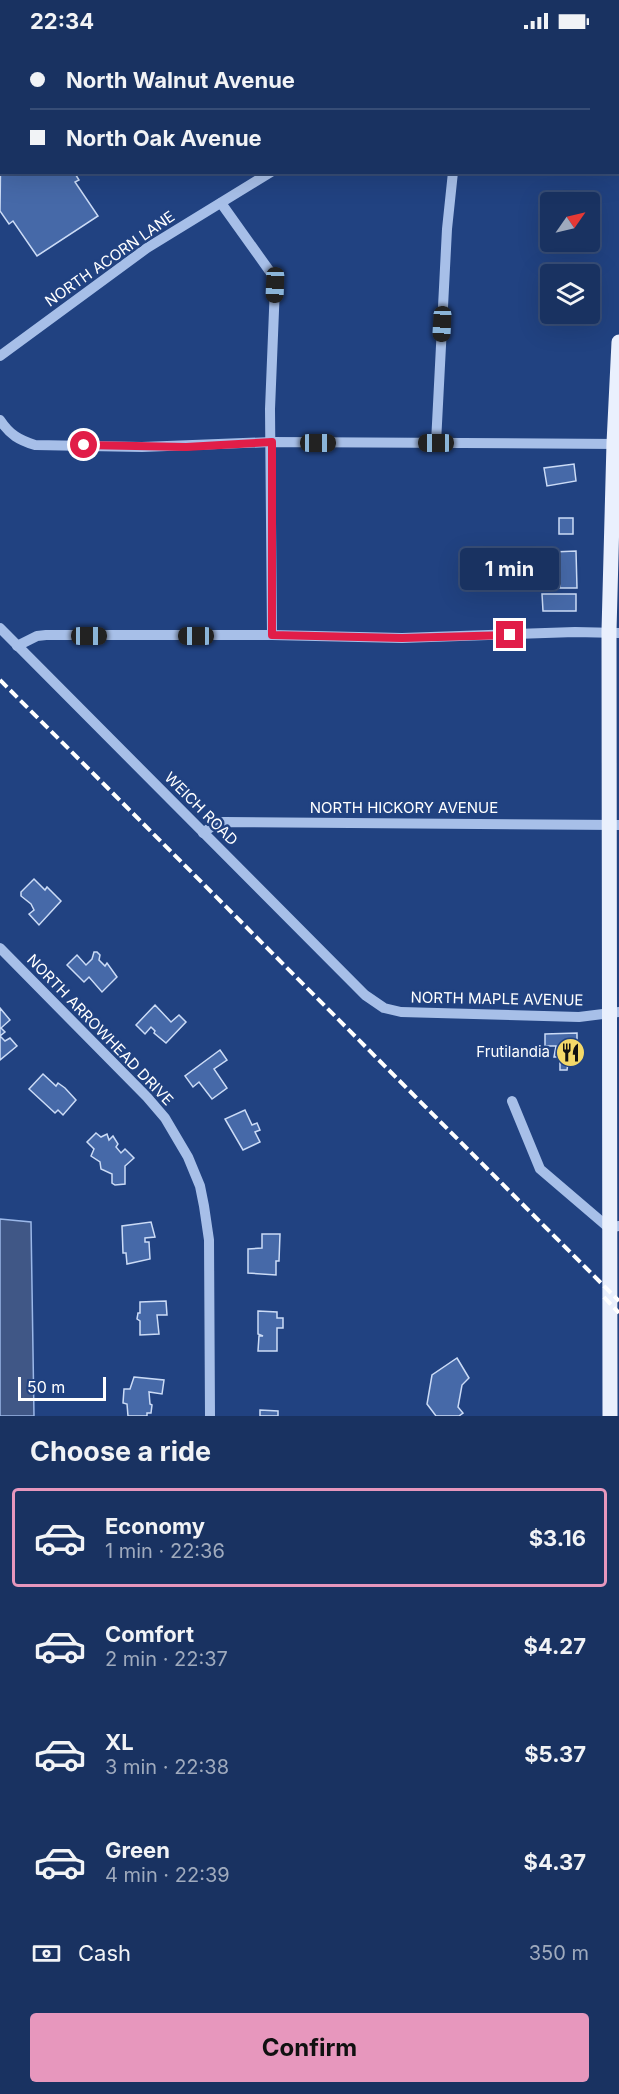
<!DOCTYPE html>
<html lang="en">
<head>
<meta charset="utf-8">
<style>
  :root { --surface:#193261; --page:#263e6a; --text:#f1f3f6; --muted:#9faabd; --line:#374d76; --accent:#e797bd }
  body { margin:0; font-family:Inter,sans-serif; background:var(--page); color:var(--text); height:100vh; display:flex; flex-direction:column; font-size:22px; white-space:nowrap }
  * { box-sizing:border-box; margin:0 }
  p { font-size:20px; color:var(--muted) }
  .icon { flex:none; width:33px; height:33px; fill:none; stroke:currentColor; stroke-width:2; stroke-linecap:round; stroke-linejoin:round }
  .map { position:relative; height:1374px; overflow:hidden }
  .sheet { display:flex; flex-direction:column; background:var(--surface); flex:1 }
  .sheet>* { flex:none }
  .hud { position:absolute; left:0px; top:0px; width:620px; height:132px; box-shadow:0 6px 24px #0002,0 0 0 2px var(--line); display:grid; align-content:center; height:132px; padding:0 30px; background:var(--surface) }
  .needle { width:39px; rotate:56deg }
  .controls { position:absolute; left:540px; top:150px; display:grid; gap:12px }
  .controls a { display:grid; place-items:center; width:60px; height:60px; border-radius:6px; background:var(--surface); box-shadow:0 6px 24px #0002,0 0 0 2px var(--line); font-size:30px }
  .scale { position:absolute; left:18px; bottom:15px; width:88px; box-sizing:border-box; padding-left:6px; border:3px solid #fff; border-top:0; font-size:16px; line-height:21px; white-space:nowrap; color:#fff; -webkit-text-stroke:4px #214281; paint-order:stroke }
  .end { position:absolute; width:27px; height:27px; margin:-14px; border:8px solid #e11d48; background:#fff; box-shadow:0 0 0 3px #fff }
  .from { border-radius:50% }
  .bubble { position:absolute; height:42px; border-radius:6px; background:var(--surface); box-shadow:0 6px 24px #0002,0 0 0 2px var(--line); font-size:20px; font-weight:700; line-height:42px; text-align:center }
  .car { position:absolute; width:18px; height:36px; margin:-18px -9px; border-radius:8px; box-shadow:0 0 4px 2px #0007; background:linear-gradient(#222 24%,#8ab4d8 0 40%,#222 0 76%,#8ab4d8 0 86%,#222 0) }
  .hud b { display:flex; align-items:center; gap:21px; height:57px; font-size:22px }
  .hud b+b { border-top:2px solid var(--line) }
  .hud i { width:15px; height:15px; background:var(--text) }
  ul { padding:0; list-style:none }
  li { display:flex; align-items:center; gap:18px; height:99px; margin:0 12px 9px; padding:0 18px; border:3px solid transparent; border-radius:6px }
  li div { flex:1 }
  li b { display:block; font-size:22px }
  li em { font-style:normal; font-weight:700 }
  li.active { border-color:var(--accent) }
  li>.icon { width:54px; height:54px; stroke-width:1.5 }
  h2 { padding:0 30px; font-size:27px; line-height:72px }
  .pay { display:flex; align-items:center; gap:15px; height:66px; padding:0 30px; font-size:22px }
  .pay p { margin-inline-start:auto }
  .button { display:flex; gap:12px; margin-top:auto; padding:12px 30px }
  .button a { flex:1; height:69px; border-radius:6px; background:var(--accent); color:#111; font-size:24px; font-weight:700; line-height:69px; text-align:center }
  .status { display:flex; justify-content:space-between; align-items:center; height:42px; padding:0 30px; background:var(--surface); direction:ltr }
  .status svg { height:16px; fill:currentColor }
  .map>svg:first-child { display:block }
</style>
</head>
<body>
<div class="status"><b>22:34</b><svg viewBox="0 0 49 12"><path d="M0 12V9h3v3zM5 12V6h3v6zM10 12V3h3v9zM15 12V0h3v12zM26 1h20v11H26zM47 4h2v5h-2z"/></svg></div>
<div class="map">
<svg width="619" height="1374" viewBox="0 0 619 1374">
  <rect width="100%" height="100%" fill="#214281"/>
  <polygon fill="#405786" stroke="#9bb8e9" stroke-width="1.5" points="0,1177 31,1180 34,1374 0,1374"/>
  <g fill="#4669a8" stroke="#cbdbf6" stroke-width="1.5">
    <polygon points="2,12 2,130 74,130 79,138 75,140 98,174 37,214 13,179 9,182 0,169"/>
    <polygon points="574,422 576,439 547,444 544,426"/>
    <rect x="559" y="476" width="14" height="16"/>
    <polygon points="576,509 577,546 560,546 560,532 553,532 553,510"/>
    <polygon points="542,552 576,552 576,569 543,569"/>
    <polygon points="34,837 45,848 47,845 61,859 39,883 29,872 34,868 31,862 21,854 21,850"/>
    <polygon points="94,910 97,910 100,913 99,918 105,924 107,921 117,935 102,950 89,935 84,940 67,923 77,913 86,923 92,917"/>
    <polygon points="155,963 171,980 179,973 186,980 166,1001 154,991 155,989 151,985 145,992 136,983"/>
    <polygon points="0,966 10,978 1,986 5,990 0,994 5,999 10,996 17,1004 0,1018"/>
    <polygon points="577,991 577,1020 568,1021 567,1028 560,1028 560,1015 554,1015 556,1004 545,1004 545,992"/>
    <polygon points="220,1008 227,1018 214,1027 227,1046 212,1057 199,1040 193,1045 185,1034"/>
    <polygon points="43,1032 56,1044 58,1041 65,1046 76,1058 63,1073 58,1068 55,1071 29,1047"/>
    <polygon points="245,1068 252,1083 257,1081 260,1088 255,1090 260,1100 243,1108 225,1077"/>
    <polygon points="96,1091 101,1095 107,1092 109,1098 113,1094 118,1102 116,1105 121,1111 125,1107 134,1116 125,1124 125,1142 115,1143 112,1141 112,1132 101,1127 100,1120 91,1114 94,1107 87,1100"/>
    <polygon points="151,1180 155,1195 145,1196 145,1200 149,1200 150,1217 127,1222 126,1211 123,1211 122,1184"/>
    <polygon points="262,1192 280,1192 279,1219 276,1219 276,1233 248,1231 248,1207 262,1206"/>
    <polygon points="166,1259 167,1273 157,1273 159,1292 140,1293 140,1279 137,1277 138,1271 140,1271 140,1260"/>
    <polygon points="258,1269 277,1270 277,1276 283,1276 283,1286 277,1286 277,1309 258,1309 259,1294 263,1294 258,1292"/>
    <polygon points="457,1316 469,1336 462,1343 458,1365 463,1371 459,1374 436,1374 427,1362 432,1333"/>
    <polygon points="134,1335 164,1338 162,1352 149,1350 150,1362 152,1363 151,1371 147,1371 147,1374 128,1374 127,1362 123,1361 124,1347 130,1347"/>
    <polygon points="260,1368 278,1369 278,1374 260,1374"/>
  </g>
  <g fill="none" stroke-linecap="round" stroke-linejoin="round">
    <g stroke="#a7bfe8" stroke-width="10">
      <polyline points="470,2 473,0"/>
      <polyline points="221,161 271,231 275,244 270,367 272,593"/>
      <polyline points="0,314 147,206 271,130"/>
      <path d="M0 378C10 393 19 398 35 403L142 405 272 400 619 402"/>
      <polyline points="436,401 447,187 453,130"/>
      <polyline points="0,586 365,953 384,966 401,970 579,975 619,970"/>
      <polyline points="17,604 37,594 46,593 272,593 402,596 575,590 619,591"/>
      <polyline points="203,791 215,782 224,780 619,783"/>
      <polyline points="0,906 147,1055 165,1076 188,1115 200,1144 204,1164 209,1198 210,1374"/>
      <polyline points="512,1059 540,1127 609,1186 619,1184"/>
    </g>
    <polyline stroke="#eaf0fd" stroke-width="15" points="610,1374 609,589 614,401 619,300"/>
    <g stroke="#fff" stroke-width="4" stroke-dasharray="10 4.5" stroke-linecap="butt">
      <polyline points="0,638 619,1259"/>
      <polyline points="604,1255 619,1271"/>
    </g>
  </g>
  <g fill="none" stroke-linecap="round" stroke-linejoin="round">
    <polyline stroke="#e11d48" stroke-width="8" points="84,403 186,405 272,400 272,593 402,596 510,593"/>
  </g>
  <defs>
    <symbol id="restaurant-disc" viewBox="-11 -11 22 22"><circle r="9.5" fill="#f4d969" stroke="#214281"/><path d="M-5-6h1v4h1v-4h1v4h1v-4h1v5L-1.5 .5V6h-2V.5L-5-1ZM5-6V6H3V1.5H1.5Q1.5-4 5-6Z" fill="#111"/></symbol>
  </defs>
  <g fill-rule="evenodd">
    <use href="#restaurant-disc" x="554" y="994" width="33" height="33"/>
  </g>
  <g text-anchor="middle" stroke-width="5" stroke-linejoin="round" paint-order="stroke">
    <g font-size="15" fill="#fff" stroke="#214281">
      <text transform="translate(110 217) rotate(-35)" y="5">NORTH ACORN LANE</text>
      <text x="404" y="771">NORTH HICKORY AVENUE</text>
      <text transform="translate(201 767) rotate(45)" y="5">WEICH ROAD</text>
      <text transform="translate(497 957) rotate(1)" y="5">NORTH MAPLE AVENUE</text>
      <text transform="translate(100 988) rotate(46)" y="5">NORTH ARROWHEAD DRIVE</text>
    </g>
    <g font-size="15" fill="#fff" stroke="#214281" text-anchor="end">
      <text x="550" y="1015">Frutilandia</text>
    </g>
  </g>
</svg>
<div class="controls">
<a><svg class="needle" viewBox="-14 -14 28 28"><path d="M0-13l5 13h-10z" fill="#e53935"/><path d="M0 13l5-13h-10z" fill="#9faabd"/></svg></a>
<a><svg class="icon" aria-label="layers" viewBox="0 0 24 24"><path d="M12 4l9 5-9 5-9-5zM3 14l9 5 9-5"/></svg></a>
</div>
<div class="scale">50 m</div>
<i class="end from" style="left:84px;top:403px"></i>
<i class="end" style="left:510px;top:593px"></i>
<div class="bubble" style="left:460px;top:506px;width:99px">1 min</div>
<i class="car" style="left:275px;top:243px;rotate:182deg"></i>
<i class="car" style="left:442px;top:282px;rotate:183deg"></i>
<i class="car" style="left:318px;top:401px;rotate:90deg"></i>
<i class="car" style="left:436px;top:401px;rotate:270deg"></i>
<i class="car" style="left:89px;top:594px;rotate:90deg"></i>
<i class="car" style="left:196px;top:594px;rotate:270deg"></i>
<div class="hud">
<b><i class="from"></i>North Walnut Avenue</b>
<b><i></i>North Oak Avenue</b>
</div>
</div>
<section class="sheet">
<h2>Choose a ride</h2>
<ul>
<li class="active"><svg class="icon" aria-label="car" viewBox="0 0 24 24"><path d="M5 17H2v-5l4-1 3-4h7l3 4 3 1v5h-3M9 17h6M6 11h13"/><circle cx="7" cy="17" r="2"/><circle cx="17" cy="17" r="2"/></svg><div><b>Economy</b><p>1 min · 22:36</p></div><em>$3.16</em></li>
<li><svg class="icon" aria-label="car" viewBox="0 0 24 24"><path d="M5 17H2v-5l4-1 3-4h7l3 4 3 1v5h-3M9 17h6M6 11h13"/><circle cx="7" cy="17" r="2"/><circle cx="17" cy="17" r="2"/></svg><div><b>Comfort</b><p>2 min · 22:37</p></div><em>$4.27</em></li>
<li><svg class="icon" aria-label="car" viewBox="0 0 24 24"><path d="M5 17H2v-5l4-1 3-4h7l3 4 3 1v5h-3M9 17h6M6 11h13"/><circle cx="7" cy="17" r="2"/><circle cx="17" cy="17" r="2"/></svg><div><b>XL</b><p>3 min · 22:38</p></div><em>$5.37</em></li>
<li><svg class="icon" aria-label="car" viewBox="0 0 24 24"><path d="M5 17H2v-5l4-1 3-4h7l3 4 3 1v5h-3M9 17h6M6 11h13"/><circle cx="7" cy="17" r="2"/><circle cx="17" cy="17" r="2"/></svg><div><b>Green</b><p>4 min · 22:39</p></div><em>$4.37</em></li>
</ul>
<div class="pay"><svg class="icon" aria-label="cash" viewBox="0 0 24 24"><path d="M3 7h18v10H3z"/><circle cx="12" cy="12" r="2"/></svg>Cash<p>350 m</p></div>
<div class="button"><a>Confirm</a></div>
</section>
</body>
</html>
